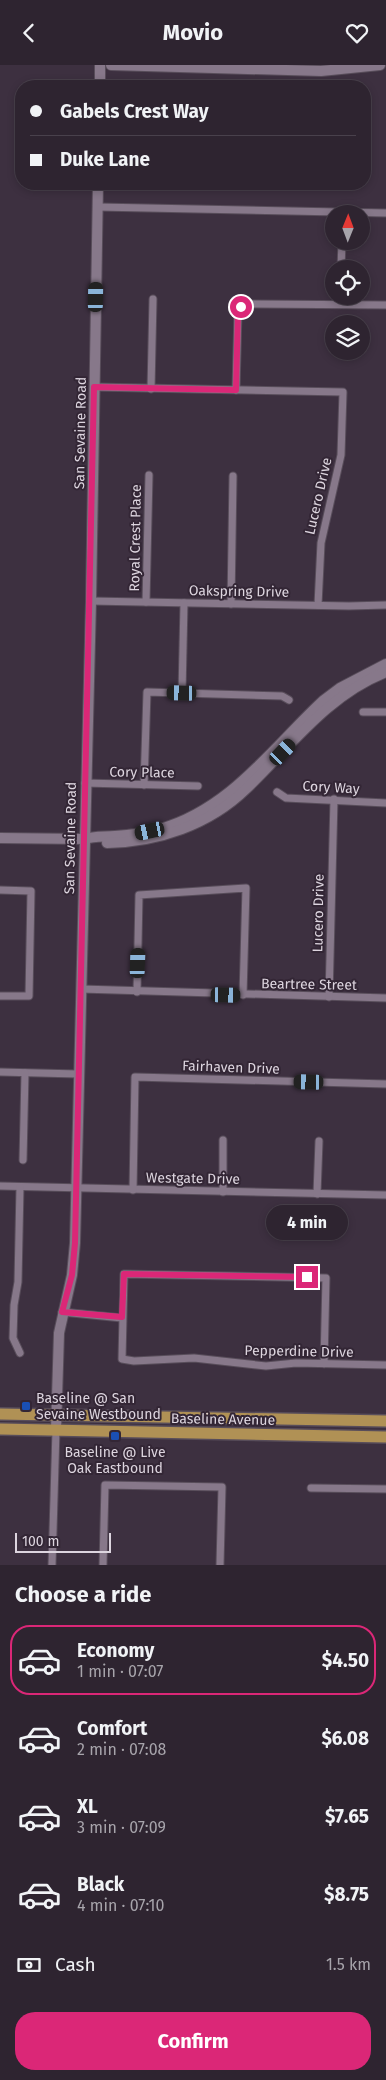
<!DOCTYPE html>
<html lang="en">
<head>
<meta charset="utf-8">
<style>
  :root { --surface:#2e2430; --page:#362c38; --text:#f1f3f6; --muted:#a7a4ab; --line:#49414c; --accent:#db2777 }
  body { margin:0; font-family:"Fira Sans",sans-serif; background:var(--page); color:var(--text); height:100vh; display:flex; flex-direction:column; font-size:19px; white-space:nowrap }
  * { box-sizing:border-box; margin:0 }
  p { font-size:16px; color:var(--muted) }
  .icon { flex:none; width:28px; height:28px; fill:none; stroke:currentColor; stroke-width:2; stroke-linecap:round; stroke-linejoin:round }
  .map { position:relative; height:1500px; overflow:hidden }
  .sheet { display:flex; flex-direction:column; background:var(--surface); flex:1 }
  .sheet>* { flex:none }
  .top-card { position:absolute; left:15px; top:15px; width:356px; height:110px; border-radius:20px; box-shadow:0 2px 8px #0003,0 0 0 1px var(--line); display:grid; align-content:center; height:110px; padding:0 15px; background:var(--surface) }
  .needle { width:32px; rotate:1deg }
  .tools { position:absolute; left:325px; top:140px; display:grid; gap:10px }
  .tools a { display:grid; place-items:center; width:45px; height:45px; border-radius:50%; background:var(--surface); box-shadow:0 2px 8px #0003,0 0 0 1px var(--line); font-size:25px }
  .scale { position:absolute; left:15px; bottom:12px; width:96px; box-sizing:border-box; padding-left:5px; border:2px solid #ddd5df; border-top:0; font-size:14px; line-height:18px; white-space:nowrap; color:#ddd5df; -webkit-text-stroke:4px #332635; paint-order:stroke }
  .end { position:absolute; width:22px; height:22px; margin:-11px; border:6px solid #db2777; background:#fff; box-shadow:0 0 0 2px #fff }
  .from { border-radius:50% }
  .bubble { position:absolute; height:35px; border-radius:18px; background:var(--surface); box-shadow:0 2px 8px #0003,0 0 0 1px var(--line); font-size:16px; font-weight:700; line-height:35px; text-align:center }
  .car { position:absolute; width:15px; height:30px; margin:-15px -8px; border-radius:6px; box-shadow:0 0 4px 1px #0007; background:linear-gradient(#222 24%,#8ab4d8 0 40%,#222 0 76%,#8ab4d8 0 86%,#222 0) }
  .top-card b { display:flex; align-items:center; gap:18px; height:48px; font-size:19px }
  .top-card b+b { border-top:1px solid var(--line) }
  .top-card i { width:12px; height:12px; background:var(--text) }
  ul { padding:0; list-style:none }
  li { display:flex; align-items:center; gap:15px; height:70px; margin:0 10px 8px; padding:0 5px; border:2px solid transparent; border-radius:20px }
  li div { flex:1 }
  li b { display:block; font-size:19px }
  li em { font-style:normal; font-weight:700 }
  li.current { border-color:var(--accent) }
  li>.icon { width:45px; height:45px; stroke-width:1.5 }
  h2 { padding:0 15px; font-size:22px; line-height:60px }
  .pay { display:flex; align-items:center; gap:12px; height:55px; padding:0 15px; font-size:19px }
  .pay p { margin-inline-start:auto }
  .primary-button { display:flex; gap:10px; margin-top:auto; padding:10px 15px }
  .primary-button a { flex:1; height:58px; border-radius:20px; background:var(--accent); color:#fff; font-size:20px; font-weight:700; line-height:58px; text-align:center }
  header { display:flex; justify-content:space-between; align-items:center; height:65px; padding:0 15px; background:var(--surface); font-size:22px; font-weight:700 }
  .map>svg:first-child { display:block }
</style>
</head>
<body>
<header><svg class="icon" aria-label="back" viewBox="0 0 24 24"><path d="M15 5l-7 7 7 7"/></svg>Movio<svg class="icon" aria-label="heart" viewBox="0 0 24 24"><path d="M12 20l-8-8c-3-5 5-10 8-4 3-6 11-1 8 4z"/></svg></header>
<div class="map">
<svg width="386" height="1500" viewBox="0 0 386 1500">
  <rect width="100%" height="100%" fill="#3d3040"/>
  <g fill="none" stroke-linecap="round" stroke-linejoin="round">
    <defs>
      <g id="street">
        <polyline points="98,142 386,148"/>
        <polyline points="341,204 342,176"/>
        <polyline points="94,322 343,327 341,390 321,478 318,540"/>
        <polyline points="151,324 153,234"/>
        <polyline points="236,325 238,247 245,239 386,240"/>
        <polyline points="91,536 349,541 386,540"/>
        <polyline points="146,537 149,410"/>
        <polyline points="231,539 233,411"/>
        <polyline points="182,628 184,538"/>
        <polyline points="363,647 386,647"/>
        <polyline points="85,718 198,721"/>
        <polyline points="144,720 147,627 282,631 289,635"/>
        <polyline points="277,727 286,733 386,738"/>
        <polyline points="0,825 31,826 29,931 0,931"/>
        <polyline points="81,924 386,933"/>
        <polyline points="137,927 139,830 246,823 243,930"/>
        <polyline points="329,932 334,734"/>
        <polyline points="0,1007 78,1009"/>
        <polyline points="23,1095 25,1008"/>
        <polyline points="0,1121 386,1130"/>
        <polyline points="20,1122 18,1217 14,1240 13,1273 20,1288"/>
        <polyline points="133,1125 135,1012 386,1019"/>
        <polyline points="223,1127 223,1075"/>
        <polyline points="317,1129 319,1076"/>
        <polyline points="62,1247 122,1253"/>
        <polyline points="324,1299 326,1213 124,1209 122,1294 134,1296 194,1293 266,1301 296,1298 386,1300"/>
        <polyline points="311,1423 386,1424"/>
        <polyline points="52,1500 56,1365"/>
        <polyline points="103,1500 105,1420 222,1422 220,1500"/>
      </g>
      <g id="secondary">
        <polyline points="111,0 321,6 380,0"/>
        <polyline points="100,21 100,0"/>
        <path d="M0 773 84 774C95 771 104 772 115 771 130 770 145 768 160 764 231 744 273 682 324 635L340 623 386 599"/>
        <path d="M107 778C158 777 209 760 246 724 290 682 327 630 386 607"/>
        <polyline points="56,1365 59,1268 72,1210 75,1178 91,536 98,119"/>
      </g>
      <g id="primary">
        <polyline points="0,1349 386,1356"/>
        <polyline points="0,1364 386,1372"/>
      </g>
    </defs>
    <use href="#street" stroke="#584d5a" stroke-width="9"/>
    <use href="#secondary" stroke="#584d5a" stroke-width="12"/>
    <use href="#primary" stroke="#584d5a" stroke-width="14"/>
    <use href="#street" stroke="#87788a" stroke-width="7"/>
    <use href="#secondary" stroke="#87788a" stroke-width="10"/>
    <use href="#primary" stroke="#b09155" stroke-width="11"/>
  </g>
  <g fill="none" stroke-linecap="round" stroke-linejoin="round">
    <polyline stroke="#db2777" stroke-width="6" points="241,242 238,247 236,325 94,322 75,1178 72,1210 62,1247 122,1252 124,1209 307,1212"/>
  </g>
  <g fill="#1a4fb4" stroke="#332635" stroke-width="2">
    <rect x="21" y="1336" width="10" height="10" rx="2.5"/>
    <rect x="110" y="1366" width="10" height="10" rx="2.5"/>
  </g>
  <g text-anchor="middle" stroke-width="4" stroke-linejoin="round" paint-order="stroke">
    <g font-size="14" fill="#ddd5df" stroke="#332635">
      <text transform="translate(80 368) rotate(-89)" y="5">San Sevaine Road</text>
      <text transform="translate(318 431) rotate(-77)" y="5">Lucero Drive</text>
      <text transform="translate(135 473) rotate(-89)" y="5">Royal Crest Place</text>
      <text transform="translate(239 526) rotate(1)" y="5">Oakspring Drive</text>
      <text transform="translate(142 707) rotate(1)" y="5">Cory Place</text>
      <text transform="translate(331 722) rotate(3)" y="5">Cory Way</text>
      <text transform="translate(70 773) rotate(-89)" y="5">San Sevaine Road</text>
      <text transform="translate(318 848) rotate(-89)" y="5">Lucero Drive</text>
      <text transform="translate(309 919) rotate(1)" y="5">Beartree Street</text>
      <text transform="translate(231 1002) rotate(2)" y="5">Fairhaven Drive</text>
      <text transform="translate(193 1113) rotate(1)" y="5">Westgate Drive</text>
      <text transform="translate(299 1286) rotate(1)" y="5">Pepperdine Drive</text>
      <text transform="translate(223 1354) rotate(1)" y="5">Baseline Avenue</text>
    </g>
    <g font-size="14" fill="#ddd5df" stroke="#332635" text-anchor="start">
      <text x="36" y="1338">Baseline @ San<tspan x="36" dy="16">Sevaine Westbound</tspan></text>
      <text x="115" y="1392" text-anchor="middle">Baseline @ Live<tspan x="115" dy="16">Oak Eastbound</tspan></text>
    </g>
  </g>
</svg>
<div class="tools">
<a><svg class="needle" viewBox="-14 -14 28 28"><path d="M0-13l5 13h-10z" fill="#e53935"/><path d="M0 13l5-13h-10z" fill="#a7a4ab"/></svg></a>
<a><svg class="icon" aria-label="locate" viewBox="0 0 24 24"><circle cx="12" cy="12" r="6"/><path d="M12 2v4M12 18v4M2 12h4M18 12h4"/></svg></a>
<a><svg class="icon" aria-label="layers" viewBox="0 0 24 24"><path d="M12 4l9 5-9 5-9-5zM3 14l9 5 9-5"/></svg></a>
</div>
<div class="scale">100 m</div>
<i class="end from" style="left:241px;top:242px"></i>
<i class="end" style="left:307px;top:1212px"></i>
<div class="bubble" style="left:266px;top:1140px;width:82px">4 min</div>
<i class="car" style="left:96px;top:232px;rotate:1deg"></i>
<i class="car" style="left:182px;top:628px;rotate:271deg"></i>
<i class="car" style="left:283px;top:687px;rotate:44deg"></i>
<i class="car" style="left:150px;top:766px;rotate:258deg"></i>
<i class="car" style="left:138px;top:898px;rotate:2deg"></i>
<i class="car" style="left:226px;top:930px;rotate:91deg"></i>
<i class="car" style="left:309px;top:1017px;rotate:271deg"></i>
<div class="top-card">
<b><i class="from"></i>Gabels Crest Way</b>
<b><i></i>Duke Lane</b>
</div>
</div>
<section class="sheet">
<h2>Choose a ride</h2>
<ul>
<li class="current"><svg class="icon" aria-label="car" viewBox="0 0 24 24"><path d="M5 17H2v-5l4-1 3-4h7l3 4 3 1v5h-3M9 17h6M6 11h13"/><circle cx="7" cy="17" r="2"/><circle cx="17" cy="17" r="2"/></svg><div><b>Economy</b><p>1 min · 07:07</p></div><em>$4.50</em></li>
<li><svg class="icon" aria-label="car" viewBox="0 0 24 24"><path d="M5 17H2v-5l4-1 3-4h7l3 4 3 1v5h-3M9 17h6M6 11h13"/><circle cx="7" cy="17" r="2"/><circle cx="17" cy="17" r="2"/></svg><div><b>Comfort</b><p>2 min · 07:08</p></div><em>$6.08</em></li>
<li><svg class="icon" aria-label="car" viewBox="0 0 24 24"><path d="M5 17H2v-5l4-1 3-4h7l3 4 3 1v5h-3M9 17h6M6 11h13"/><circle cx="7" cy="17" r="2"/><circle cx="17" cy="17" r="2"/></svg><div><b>XL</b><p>3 min · 07:09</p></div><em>$7.65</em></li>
<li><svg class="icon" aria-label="car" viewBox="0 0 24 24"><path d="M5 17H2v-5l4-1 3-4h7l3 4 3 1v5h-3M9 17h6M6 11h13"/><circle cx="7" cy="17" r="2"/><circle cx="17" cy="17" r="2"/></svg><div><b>Black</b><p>4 min · 07:10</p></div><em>$8.75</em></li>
</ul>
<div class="pay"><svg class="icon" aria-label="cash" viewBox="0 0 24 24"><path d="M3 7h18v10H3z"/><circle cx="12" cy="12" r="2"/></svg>Cash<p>1.5 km</p></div>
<div class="primary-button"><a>Confirm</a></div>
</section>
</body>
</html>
